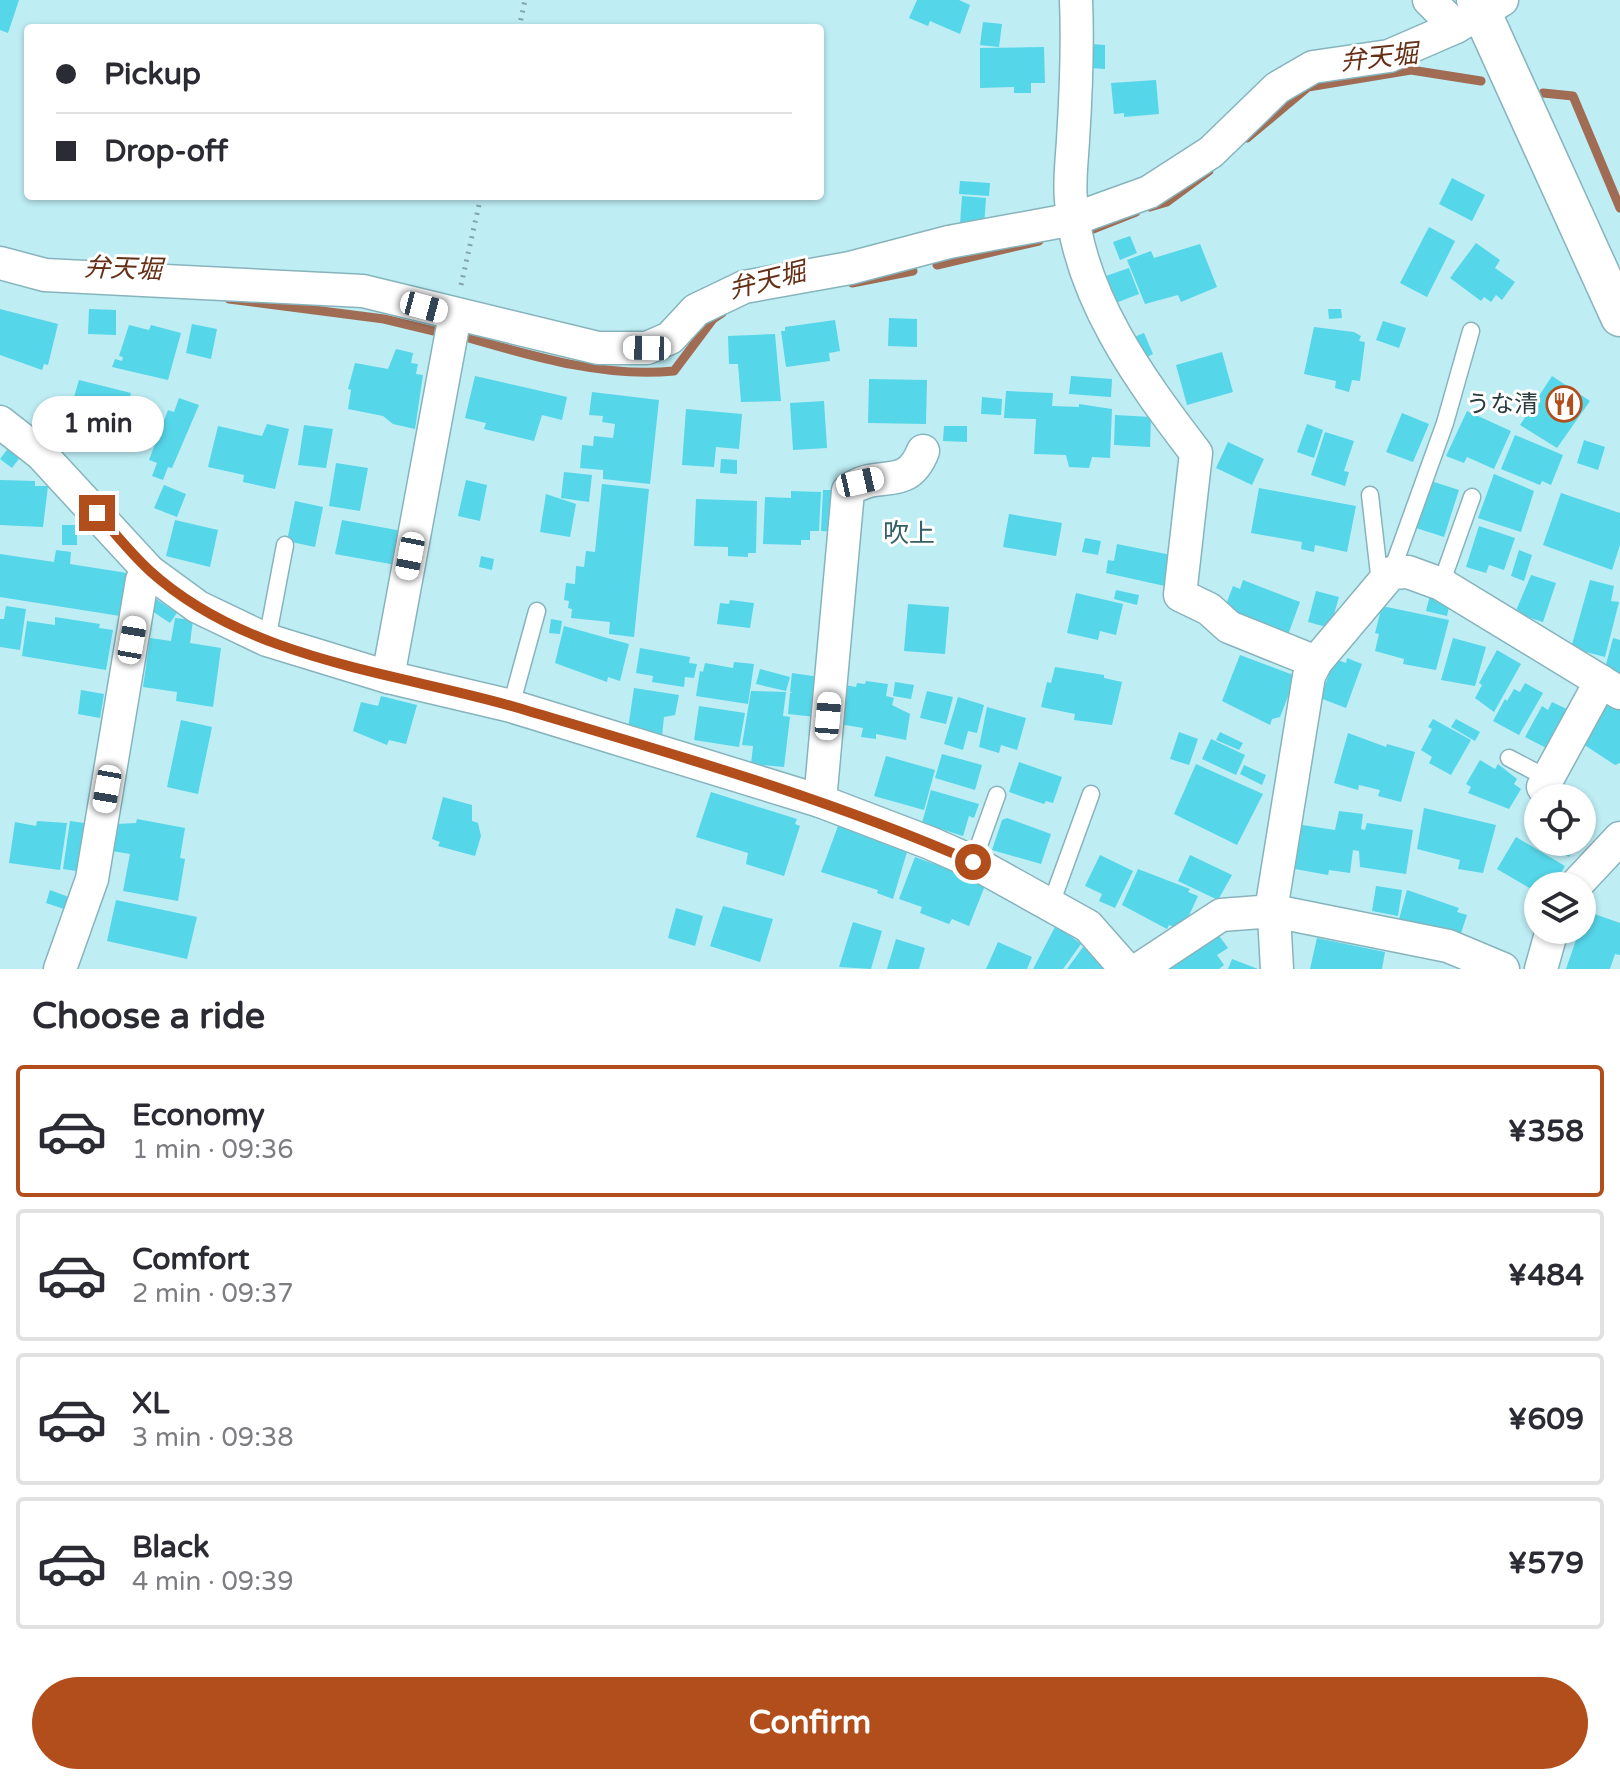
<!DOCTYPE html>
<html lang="en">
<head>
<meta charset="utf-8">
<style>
  :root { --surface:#fff; --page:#f7f7f7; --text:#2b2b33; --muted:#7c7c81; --line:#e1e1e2; --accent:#b24e1b }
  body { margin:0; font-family:"Varela Round","Noto Sans JP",sans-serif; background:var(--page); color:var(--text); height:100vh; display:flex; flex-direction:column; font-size:30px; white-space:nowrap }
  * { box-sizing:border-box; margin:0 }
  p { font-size:26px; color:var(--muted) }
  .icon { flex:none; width:44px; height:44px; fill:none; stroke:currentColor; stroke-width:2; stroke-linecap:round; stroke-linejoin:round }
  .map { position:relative; height:969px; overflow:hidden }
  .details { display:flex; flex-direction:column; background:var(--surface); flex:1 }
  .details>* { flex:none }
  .top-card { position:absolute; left:24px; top:24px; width:800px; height:176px; border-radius:8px; box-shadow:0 2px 6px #0004; display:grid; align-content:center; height:176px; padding:0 32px; background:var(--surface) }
  .buttons { position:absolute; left:1524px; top:784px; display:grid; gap:16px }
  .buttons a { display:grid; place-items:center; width:72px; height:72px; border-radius:50%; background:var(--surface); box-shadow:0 2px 6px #0004; font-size:40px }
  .end { position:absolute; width:36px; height:36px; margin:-18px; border:10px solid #b24e1b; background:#fff; box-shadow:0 0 0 4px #fff }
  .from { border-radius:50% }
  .bubble { position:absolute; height:56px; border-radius:28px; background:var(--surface); box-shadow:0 2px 6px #0004; font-size:26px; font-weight:700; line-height:56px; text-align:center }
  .car { position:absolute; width:24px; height:48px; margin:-24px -12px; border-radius:10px; box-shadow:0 0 6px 2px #0007; background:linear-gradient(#fff 24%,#345 0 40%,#fff 0 76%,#345 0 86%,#fff 0) }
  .top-card b { display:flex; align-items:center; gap:28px; height:76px; font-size:30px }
  .top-card b+b { border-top:2px solid var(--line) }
  .top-card i { width:20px; height:20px; background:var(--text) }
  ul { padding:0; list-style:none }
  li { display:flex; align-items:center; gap:24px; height:132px; margin:0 16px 12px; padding:0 16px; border:4px solid var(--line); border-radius:8px }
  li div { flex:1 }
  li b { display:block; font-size:30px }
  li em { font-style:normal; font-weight:700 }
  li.active { border-color:var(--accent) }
  li>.icon { width:72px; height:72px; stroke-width:1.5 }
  h2 { padding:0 32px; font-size:36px; line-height:96px }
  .primary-button { display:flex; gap:16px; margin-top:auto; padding:16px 32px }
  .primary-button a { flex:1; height:92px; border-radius:48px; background:var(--accent); color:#fff; font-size:32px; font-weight:700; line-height:92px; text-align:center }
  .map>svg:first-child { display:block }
</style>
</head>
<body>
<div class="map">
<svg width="1620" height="969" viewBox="0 0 1620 969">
  <rect width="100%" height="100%" fill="#beedf4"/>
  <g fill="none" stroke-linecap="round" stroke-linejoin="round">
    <g stroke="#a06c54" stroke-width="9">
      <polyline points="1543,93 1573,96 1620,208"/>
      <polyline points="1247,138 1308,87 1411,70 1481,81"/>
      <polyline points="1150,207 1167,202 1209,171"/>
      <polyline points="1088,231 1136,212"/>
      <polyline points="937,265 1039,241"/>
      <polyline points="852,283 913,271"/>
      <polyline points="229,299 384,319 434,331"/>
      <path d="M469 338C535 357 606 378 674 371L713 319 722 313"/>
    </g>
  </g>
  <g fill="#56d6e9">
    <polygon points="0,0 19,0 8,33 0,30"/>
    <polygon points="917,0 959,0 970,5 960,34 930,21 928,26 909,18"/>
    <polygon points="983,22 1002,24 999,47 980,45"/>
    <polygon points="1091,44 1105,45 1105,69 1091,68"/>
    <polygon points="1044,47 1045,83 1031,83 1031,93 1014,93 1014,87 980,88 980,48"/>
    <polygon points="1156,80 1159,114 1124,117 1124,113 1114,114 1111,83"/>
    <polygon points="1452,178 1485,195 1472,221 1439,204"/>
    <polygon points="960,181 990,183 989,196 959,194"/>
    <polygon points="962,196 986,198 984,226 960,224"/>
    <polygon points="1429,227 1455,241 1427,297 1400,283"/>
    <polygon points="1130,236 1137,253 1120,260 1113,242"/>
    <polygon points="1476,243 1500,260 1495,268 1515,282 1502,300 1496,295 1491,302 1484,297 1481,301 1450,278"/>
    <polygon points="1200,244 1217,287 1181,302 1178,295 1145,304 1127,260 1151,251 1154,258"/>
    <polygon points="1129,268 1139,294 1113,304 1103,277"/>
    <polygon points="0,309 58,324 48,365 44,364 42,370 0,355"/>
    <polygon points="89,309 116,310 116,335 88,334"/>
    <polygon points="1328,309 1341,309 1342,318 1329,319"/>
    <polygon points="889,318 917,319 917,347 888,346"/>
    <polygon points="835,320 840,351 829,353 830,361 786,367 781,331 785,331 785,327"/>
    <polygon points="1383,321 1406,328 1399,348 1376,340"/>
    <polygon points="192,324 217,329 211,359 186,353"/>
    <polygon points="129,325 149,330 151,325 181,333 168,380 112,367 115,359 122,361 123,357 119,356"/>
    <polygon points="1314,327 1354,332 1361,336 1359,341 1365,342 1360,381 1352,380 1349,392 1335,388 1336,381 1304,374"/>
    <polygon points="1144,333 1153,354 1143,359 1134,337"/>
    <polygon points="775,334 781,401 741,402 738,364 729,364 728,336"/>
    <polygon points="396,349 413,353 411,363 418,364 416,374 423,375 415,429 393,424 383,416 348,409 351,390 348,389 355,363 388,369"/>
    <polygon points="1222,352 1233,392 1187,405 1176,365"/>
    <polygon points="475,376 567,397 562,420 542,415 534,441 484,429 486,423 465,418"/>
    <polygon points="1071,376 1112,379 1111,397 1069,394"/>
    <polygon points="1552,376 1590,401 1557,448 1520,425"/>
    <polygon points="869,379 927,380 926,424 868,423"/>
    <polygon points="79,380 131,393 126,410 138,414 130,446 66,425 67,421 62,420 64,413 69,414"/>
    <polygon points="1006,391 1053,393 1052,406 1079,407 1079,404 1112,409 1110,458 1092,457 1089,468 1069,467 1066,455 1034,454 1036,419 1004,418"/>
    <polygon points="592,392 659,400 650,484 603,479 603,470 580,468 582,445 593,446 594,436 613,438 615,424 602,422 603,416 589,415"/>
    <polygon points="982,397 1002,399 1001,415 981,414"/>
    <polygon points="179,398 199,405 172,468 168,467 163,480 152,476 157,463 149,460 168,410 174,412"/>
    <polygon points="824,401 827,448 793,450 790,403"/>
    <polygon points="686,409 742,414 739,449 716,447 714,467 682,465"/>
    <polygon points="1467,411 1511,431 1494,469 1467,457 1464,463 1446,456"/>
    <polygon points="1402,413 1429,424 1413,462 1386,452"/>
    <polygon points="1115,415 1151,417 1150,447 1114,445"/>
    <polygon points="267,424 289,429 275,489 243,482 244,475 208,467 218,426 262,436"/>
    <polygon points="1307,424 1323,430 1314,458 1297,452"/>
    <polygon points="304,425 333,429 326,468 298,465"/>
    <polygon points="944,426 967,426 967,442 943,441"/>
    <polygon points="1325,432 1354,441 1344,471 1349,472 1345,486 1311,475"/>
    <polygon points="1515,435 1563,455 1551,485 1542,481 1540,485 1501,469"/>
    <polygon points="1584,440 1605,447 1598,470 1577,463"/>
    <polygon points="1228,442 1264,459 1252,485 1216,468"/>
    <polygon points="9,447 21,456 12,468 0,459"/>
    <polygon points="721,459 737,460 737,474 720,473"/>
    <polygon points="336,463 368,468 360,511 329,506"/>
    <polygon points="564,472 592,475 589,502 561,498"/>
    <polygon points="1494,474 1534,491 1521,532 1478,518"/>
    <polygon points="0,480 35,481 35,486 48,486 43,527 0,525"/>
    <polygon points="466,480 487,485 480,521 458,516"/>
    <polygon points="1431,481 1459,490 1444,537 1416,528"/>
    <polygon points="602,484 649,489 634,637 609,634 610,622 571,618 572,609 568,608 569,601 564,600 566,583 575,584 576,566 584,567 586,551 595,552"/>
    <polygon points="164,485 186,494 177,517 154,508"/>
    <polygon points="1259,488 1356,506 1347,552 1315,545 1314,552 1301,549 1302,542 1251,533"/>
    <polygon points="823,490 839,490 837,532 821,531"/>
    <polygon points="791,491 821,492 819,531 810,531 810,540 801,540 801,545 763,544 765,497 791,498"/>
    <polygon points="1561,493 1620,513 1620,545 1612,570 1543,545"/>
    <polygon points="546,494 576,504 570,537 540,532"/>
    <polygon points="696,499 757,501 756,553 748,553 748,557 728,556 728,547 694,546"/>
    <polygon points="295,501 323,507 315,547 287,541"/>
    <polygon points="1009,514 1062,523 1056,556 1003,547"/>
    <polygon points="175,520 218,530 210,567 166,556"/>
    <polygon points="342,520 402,531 396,565 335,554"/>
    <rect x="62" y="525" width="15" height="20"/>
    <polygon points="1479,526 1515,538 1504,570 1489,565 1486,573 1466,567"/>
    <polygon points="1085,538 1101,541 1098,555 1082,552"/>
    <polygon points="1117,544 1171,555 1165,586 1106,573 1108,560 1114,561"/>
    <polygon points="56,550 71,552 70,564 127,573 120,616 0,597 0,554 54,562"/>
    <polygon points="1519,550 1532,555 1524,581 1511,576"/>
    <polygon points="481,556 494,559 492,570 479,567"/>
    <polygon points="1531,575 1556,583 1543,622 1515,613"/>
    <polygon points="1243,580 1300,602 1286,640 1225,607 1233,586 1240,589"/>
    <polygon points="1590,580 1614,586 1611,601 1619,602 1605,657 1571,648"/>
    <polygon points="1116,590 1139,595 1137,605 1114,599"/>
    <polygon points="1316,591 1339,597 1330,628 1308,622"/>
    <polygon points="1076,593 1123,604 1116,635 1100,631 1098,640 1067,633"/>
    <polygon points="1430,595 1450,602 1447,616 1426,611"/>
    <polygon points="156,599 177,613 170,623 149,609"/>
    <polygon points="730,600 754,603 750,628 717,624 720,603 729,604"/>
    <polygon points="908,604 949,607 945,654 904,651"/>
    <polygon points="6,606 26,609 20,650 0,647 0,619 4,619"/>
    <polygon points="1382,606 1449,620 1436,670 1403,664 1404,659 1375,651 1379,634 1375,633"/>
    <polygon points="55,617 100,624 99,628 113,630 106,670 22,656 27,621 55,625"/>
    <polygon points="175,618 193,620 190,643 221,648 213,707 176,701 177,692 143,687 150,638 171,641"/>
    <polygon points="551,619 562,621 560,634 549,633"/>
    <polygon points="564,626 629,644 620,681 608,677 607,682 555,663"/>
    <polygon points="1453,638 1486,647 1475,686 1441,680"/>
    <polygon points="1613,638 1620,640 1620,677 1604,672"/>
    <polygon points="640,648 690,657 689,663 697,664 694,678 685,677 684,687 652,682 653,676 636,673"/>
    <polygon points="1497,650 1521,664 1494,712 1475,698 1482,685 1479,683"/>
    <polygon points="1240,655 1296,676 1280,717 1272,719 1270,725 1222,701"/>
    <polygon points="1347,658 1362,664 1346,708 1320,698 1335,659 1346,663"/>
    <polygon points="734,662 754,664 748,704 696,696 700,671 703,672 705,663 733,668"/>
    <polygon points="1055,667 1104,675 1104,678 1122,682 1112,725 1074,720 1075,714 1041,707 1047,682 1051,683"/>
    <polygon points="760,669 790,677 786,691 756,684"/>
    <polygon points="792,673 820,677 816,717 788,714 790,693 793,693 790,692"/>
    <polygon points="866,681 888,684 886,696 894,698 892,705 910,714 906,740 876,734 876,739 861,737 863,728 839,724 845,685 856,687 857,683 865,684"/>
    <polygon points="895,682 914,685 911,699 893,696"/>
    <polygon points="1525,683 1543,693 1519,735 1493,721 1505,699 1507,701 1514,689 1520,692"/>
    <polygon points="634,688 679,695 675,715 664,717 662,736 628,729"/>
    <polygon points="81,690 104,694 100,718 78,714"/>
    <polygon points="751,691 786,692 783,716 790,717 784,767 751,764 753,746 742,745"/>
    <polygon points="927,691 953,697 946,724 920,718"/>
    <polygon points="381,696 417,705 406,744 389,740 387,745 353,731 361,702 378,706"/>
    <polygon points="958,697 984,705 977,733 968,731 963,750 944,744"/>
    <polygon points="1552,702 1573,712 1552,751 1525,737 1542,706 1548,710"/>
    <polygon points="1606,702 1620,710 1620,763 1615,765 1583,744"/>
    <polygon points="699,706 745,713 739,747 694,740"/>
    <polygon points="987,707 1026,718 1017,750 1001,745 999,753 979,747"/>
    <polygon points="1433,719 1471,740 1451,775 1429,763 1432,757 1421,750 1432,729 1428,727"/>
    <polygon points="1456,719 1480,732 1475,741 1451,727"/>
    <polygon points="181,720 212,727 198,794 167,787"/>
    <polygon points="1179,732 1198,739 1189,765 1170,759"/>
    <polygon points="1220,732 1243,743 1239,750 1216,740"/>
    <polygon points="1348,733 1386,747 1387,744 1415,752 1401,802 1378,796 1380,790 1359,785 1358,790 1334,783"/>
    <polygon points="1211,739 1245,755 1236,775 1202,759"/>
    <polygon points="942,754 982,765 975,790 935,778"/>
    <polygon points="886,756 935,770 924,810 874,796"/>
    <polygon points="1480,760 1495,769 1498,764 1517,779 1514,784 1521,789 1509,809 1468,793 1471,787 1466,784"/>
    <polygon points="1019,762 1062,777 1053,803 1046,801 1044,804 1009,792"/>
    <polygon points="1196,764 1263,794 1237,845 1174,814"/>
    <polygon points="1244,765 1266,775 1262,785 1240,774"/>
    <polygon points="931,790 979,804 974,818 969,816 963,836 922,823"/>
    <polygon points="711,792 797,819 795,824 800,826 784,876 746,864 748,853 696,837"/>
    <polygon points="443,797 472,805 472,821 478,823 481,836 475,856 438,846 440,842 432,839"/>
    <polygon points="1424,808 1496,825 1483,873 1458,869 1460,860 1417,849"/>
    <polygon points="1339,811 1363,814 1361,829 1365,830 1367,823 1413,830 1406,874 1360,867 1359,851 1353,850 1350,873 1329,870 1328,875 1295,869 1302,825 1335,830"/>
    <polygon points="1007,818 1051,834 1041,864 992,850 1002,820"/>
    <polygon points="137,819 185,828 180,858 185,859 178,901 123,891 130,854 112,851 116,824 136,823"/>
    <polygon points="37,821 67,823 60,870 9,863 15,822 36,826"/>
    <polygon points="70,821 91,824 83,872 63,869"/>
    <polygon points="838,826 907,852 893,899 877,893 878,890 821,872"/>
    <polygon points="1516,837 1565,866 1553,886 1538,886 1538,893 1497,869"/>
    <polygon points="1553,842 1573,850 1569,857 1550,846"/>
    <polygon points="1100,855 1133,871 1115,908 1099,901 1102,894 1085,886"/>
    <polygon points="1190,855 1232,875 1218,900 1178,881"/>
    <polygon points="915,857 986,883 969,926 952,919 949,924 920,913 922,907 899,899"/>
    <polygon points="1138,869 1190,889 1188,892 1198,896 1186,922 1178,928 1169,925 1167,929 1122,905"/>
    <polygon points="1376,886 1402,890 1398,916 1372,911"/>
    <polygon points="50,890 74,899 70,911 46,903"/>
    <polygon points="1407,890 1459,908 1457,912 1467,915 1461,933 1453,930 1451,935 1398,923"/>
    <polygon points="116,900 197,917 187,959 107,941"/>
    <polygon points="723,906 773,919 760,962 710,946"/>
    <polygon points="676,908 703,916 695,946 668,938"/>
    <polygon points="1586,911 1620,923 1620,955 1615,954 1610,969 1566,969"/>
    <polygon points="853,922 882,931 871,969 839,967"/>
    <polygon points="1056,925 1081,944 1063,969 1033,969"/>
    <polygon points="1214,929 1228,948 1217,955 1224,965 1219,969 1158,969"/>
    <polygon points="1317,938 1385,952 1382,969 1310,969"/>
    <polygon points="896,939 925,948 919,969 887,969"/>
    <polygon points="998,942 1032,957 1027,969 986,969"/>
    <polygon points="1083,947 1102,960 1099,964 1106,969 1067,969"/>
    <polygon points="1232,959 1258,969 1228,969"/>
  </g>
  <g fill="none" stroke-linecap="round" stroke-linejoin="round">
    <defs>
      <g id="service">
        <polyline points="1370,495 1380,583"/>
        <polyline points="1391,573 1445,423 1471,331"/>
        <polyline points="1441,584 1472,497"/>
        <polyline points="267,640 285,545"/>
        <polyline points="511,706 537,611"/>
        <polyline points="1509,758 1547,778"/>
        <polyline points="973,862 997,795"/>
        <polyline points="1051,904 1091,794"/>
      </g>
      <g id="minor">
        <path d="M1076 0C1078 47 1076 93 1073 140 1072 159 1069 181 1071 200 1078 295 1140 380 1196 453L1180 595 1209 609 1229 627 1316 662"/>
        <polyline points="1429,0 1456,27"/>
        <polyline points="0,263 45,275 363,291 598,348 647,348 670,338 696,310 744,287 850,268 949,242 1074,219 1149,192 1211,152 1277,88 1313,67 1389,56 1456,27 1502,0"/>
        <polyline points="0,422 41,454 150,572 198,607 267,640 388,677 511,706 820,801 930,843 973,862 1088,926 1126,969"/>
        <polyline points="388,677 455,315"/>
        <polyline points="1552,798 1543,787 1601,681"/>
        <path d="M820 801 848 491C879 467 906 494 923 451"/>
        <polyline points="1575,886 1620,838"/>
        <polyline points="60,969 92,879 142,580 150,572"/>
        <polyline points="1139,969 1221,915 1274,911 1448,946 1503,969"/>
        <polyline points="1277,969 1273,898 1309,676 1316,662 1391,573 1408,572 1441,584 1620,693"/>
        <polyline points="1541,969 1552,930"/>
      </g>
      <polyline id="tertiary" points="1476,0 1620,317"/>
    </defs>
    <use href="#service" stroke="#87b4bc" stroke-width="19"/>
    <use href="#minor" stroke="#87b4bc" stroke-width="35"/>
    <use href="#tertiary" stroke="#87b4bc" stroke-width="41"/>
    <g stroke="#82a6ab" stroke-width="5" stroke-dasharray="2 6" stroke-linecap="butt">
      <polyline points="519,28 525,0"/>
      <polyline points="461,285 481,196"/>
    </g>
    <use href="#service" stroke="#fff" stroke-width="16"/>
    <use href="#minor" stroke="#fff" stroke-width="32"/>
    <use href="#tertiary" stroke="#fff" stroke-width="38"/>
  </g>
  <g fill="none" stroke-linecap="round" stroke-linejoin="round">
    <path stroke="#b24e1b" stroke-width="10" d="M97 513C114 532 131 554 150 571 248 660 394 672 515 707 669 753 826 797 973 862"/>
  </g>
  <defs>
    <symbol id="restaurant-ring" viewBox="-11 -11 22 22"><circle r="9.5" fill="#fff" stroke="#b24e1b" stroke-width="1.5"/><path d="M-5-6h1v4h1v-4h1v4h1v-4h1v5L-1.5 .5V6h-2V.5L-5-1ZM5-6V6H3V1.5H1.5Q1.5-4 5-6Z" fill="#b24e1b"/></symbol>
  </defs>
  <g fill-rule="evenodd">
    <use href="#restaurant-ring" x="1544" y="384" width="40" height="40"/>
  </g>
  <g text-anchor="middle" stroke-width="6" stroke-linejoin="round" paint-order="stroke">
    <g font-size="24" fill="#2a3c40" stroke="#fff" text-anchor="end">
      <text x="1538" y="412">うな清</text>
    </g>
    <g font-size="26" font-style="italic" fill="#663017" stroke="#fff">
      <text transform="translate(1379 57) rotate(-6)" y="9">弁天堀</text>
      <text transform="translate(123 268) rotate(2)" y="9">弁天堀</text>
      <text transform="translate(767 280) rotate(-14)" y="9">弁天堀</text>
    </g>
    <g font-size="26" fill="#345f66" stroke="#fff">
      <text x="909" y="542">吹上</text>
    </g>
  </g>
</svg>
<div class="buttons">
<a><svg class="icon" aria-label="locate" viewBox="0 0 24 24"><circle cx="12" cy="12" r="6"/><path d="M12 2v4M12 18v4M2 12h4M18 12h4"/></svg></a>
<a><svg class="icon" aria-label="layers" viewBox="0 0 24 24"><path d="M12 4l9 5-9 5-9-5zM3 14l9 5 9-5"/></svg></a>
</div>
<i class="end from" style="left:973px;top:862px"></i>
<i class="end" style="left:97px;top:513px"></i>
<div class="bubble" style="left:32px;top:396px;width:132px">1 min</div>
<i class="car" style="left:424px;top:307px;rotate:105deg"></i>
<i class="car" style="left:647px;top:348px;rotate:271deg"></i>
<i class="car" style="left:860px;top:482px;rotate:77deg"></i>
<i class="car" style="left:410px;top:556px;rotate:191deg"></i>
<i class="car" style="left:132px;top:640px;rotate:10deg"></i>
<i class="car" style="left:828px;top:716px;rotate:5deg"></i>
<i class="car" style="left:107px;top:789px;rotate:190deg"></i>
<div class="top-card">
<b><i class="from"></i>Pickup</b>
<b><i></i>Drop-off</b>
</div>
</div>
<section class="details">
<h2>Choose a ride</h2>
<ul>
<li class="active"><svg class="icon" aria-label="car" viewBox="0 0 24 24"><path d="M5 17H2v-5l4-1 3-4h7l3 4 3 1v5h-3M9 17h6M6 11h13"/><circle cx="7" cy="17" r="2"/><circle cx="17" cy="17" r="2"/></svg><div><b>Economy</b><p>1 min · 09:36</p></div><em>¥358</em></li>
<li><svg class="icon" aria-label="car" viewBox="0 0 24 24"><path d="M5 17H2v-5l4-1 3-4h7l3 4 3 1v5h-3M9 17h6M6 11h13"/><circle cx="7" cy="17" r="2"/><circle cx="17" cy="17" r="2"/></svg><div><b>Comfort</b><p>2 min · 09:37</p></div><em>¥484</em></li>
<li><svg class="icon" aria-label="car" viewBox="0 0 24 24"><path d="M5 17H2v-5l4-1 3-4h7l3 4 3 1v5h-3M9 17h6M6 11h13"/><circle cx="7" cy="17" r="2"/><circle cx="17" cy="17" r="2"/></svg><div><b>XL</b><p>3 min · 09:38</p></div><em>¥609</em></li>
<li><svg class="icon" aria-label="car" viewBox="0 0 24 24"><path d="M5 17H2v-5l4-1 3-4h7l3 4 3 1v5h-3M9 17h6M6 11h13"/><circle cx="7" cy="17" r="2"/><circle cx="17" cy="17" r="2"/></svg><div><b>Black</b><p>4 min · 09:39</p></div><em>¥579</em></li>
</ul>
<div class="primary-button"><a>Confirm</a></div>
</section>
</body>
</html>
